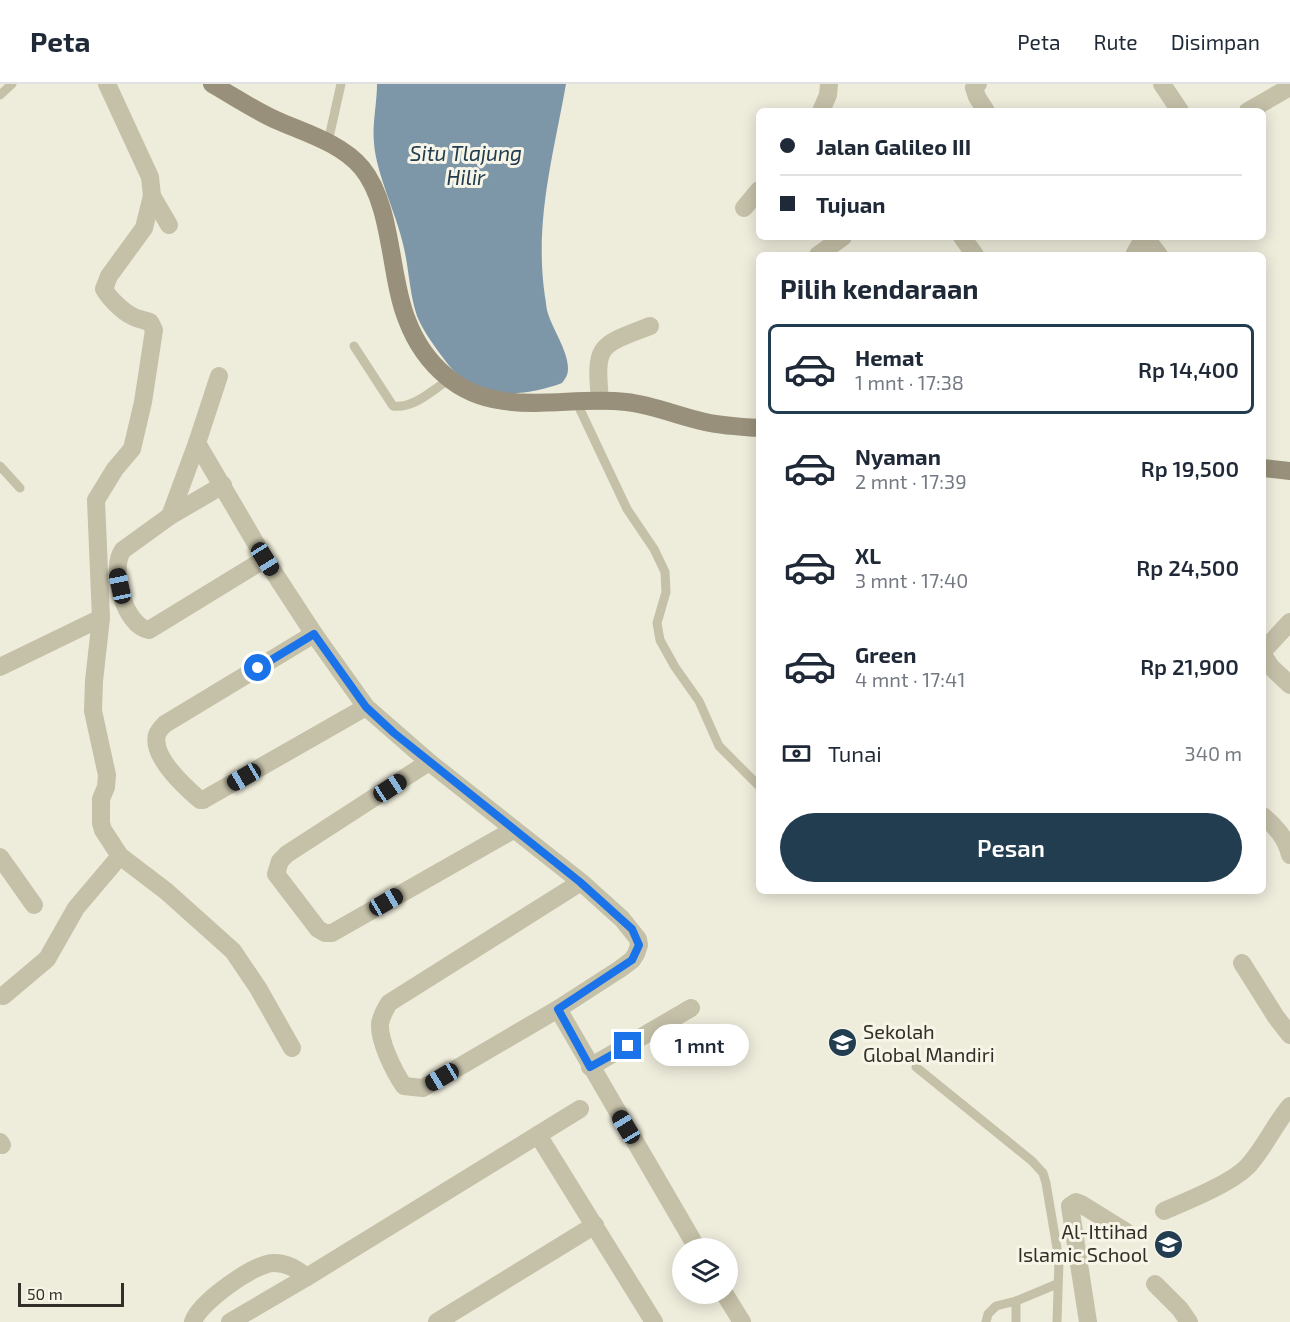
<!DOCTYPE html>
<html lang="id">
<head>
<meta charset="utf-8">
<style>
  :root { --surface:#fff; --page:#f2f2f3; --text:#1f2937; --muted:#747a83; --line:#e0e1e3; --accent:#223c50 }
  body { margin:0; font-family:"Exo 2",sans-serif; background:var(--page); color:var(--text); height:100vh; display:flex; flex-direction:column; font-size:22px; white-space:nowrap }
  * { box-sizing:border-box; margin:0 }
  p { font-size:20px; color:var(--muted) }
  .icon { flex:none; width:33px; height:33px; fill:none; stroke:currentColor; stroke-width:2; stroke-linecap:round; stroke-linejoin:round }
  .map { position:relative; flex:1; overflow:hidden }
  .side { position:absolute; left:756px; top:168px; width:510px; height:642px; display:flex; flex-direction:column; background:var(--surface); border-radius:9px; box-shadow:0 3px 15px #0003 }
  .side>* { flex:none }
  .guide { position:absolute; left:756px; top:24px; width:510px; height:132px; border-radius:9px; box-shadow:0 3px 15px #0003; display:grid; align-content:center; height:132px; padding:0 24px; background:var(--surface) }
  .controls { position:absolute; left:672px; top:1154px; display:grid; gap:12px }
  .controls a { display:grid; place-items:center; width:66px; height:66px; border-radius:50%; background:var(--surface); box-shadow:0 3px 15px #0003; font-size:30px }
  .scale { position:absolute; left:18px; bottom:15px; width:106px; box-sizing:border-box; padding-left:6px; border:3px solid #332f28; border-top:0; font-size:16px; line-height:21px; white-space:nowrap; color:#332f28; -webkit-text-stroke:4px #f7f5e7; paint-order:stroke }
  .end { position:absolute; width:27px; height:27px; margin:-14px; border:8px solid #1a73e8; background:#fff; box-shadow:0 0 0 3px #fff }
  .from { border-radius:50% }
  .bubble { position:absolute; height:42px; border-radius:21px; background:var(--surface); box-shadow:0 3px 15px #0003; font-size:20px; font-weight:600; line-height:42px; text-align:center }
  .car { position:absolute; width:18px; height:36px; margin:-18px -9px; border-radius:8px; box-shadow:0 0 4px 2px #0007; background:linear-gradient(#222 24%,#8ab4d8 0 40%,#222 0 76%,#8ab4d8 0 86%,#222 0) }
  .guide b { display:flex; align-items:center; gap:21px; height:57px; font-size:22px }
  .guide b+b { border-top:2px solid var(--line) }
  .guide i { width:15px; height:15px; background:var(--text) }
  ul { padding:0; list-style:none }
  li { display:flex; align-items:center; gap:18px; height:90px; margin:0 12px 9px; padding:0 12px; border:3px solid transparent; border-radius:9px }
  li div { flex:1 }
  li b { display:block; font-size:22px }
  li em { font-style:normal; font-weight:600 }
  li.current { border-color:var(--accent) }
  li>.icon { width:54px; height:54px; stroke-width:1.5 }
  h2 { padding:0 24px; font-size:27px; line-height:72px }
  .pay { display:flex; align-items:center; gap:15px; height:66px; padding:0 24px; font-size:22px }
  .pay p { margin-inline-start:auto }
  .cta { display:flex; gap:12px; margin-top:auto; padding:12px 24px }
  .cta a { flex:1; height:69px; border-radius:36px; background:var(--accent); color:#fff; font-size:24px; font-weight:600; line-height:69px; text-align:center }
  header { display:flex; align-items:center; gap:36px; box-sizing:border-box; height:84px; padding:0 30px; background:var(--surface); border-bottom:2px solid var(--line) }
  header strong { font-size:28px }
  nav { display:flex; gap:33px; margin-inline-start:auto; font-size:21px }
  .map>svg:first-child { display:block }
</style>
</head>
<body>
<header>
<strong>Peta</strong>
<nav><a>Peta</a><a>Rute</a><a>Disimpan</a></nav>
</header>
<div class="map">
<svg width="1290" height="1238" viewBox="0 0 1290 1238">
  <rect width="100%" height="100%" fill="#eeecdb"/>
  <path fill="#7d97a8" d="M377 0H566C553 73 534 138 545 213 546 217 546 222 547 226 551 244 573 273 567 291 566 294 564 296 562 299 533 310 498 315 469 299 457 293 446 278 438 267 430 256 422 244 417 232 409 208 409 183 403 160 396 129 376 89 374 59 372 40 377 20 377 0Z"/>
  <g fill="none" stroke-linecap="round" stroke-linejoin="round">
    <g stroke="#c5c0a8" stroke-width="9">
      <polyline points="0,11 12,0"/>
      <polyline points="328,58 341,0"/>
      <path d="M354 262 393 322C414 325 432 306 450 295"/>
      <polyline points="576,317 627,425 654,465 665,488 666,508 657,539 660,556 675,583 699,617 719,662 759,702"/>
      <polyline points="0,382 20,404"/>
      <polyline points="916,983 1032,1077 1043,1089 1046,1099 1059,1176 1057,1238"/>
      <polyline points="1016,1217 1016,1238"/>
      <polyline points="986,1238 988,1230 996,1222 1016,1217 1057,1200"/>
    </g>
    <g stroke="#c5c0a8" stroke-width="18">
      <path d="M107 0 150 93 152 112 144 144 109 192 104 205C109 214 122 227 132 232 137 235 144 236 150 238L154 246 143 318 132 365 115 385 96 416 101 534 94 597 93 627 107 691 106 703 101 715V739L103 746 120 772 166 807 233 867 258 904 292 964"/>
      <polyline points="978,0 974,4 977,13 986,27"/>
      <polyline points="1162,0 1180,27"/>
      <polyline points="821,27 828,11 829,0"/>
      <polyline points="1248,27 1290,3"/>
      <polyline points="152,112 169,141"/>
      <polyline points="744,124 759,106"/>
      <polyline points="962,153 975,171"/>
      <polyline points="1145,153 1159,171"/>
      <polyline points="818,171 843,153"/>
      <polyline points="1134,171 1144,153"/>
      <path d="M600 317C595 260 598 262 650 242"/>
      <path d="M197 359 265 475 314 550 366 623 429 678 581 798 622 835 638 855 639 861 636 870 632 876 620 885 558 925 423 1004 404 1002C394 988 379 957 380 940 381 932 385 926 389 919L581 798"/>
      <path d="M223 401 170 432 123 466C109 484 124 542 149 546L265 475"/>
      <polyline points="170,432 197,359 219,292"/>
      <path d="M314 550 165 640C162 643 158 647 157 651 151 673 186 704 200 716H203L366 623"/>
      <polyline points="1263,567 1290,538"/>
      <polyline points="1263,571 1271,583 1290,601"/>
      <polyline points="0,583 101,534"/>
      <polyline points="429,678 287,770 280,777 276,790 318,845 325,849 332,849 513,746"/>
      <path d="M1263 732C1276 743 1286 754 1290 771"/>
      <polyline points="0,773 34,821"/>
      <polyline points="1242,879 1276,933 1290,951"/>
      <polyline points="3,912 47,875 76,824 120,772"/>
      <polyline points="558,925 697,1164"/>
      <polyline points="590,983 691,924"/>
      <polyline points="538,1051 654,1238"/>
      <polyline points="0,1058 2,1061"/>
      <path d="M1164 1127C1187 1117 1230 1100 1247 1083 1264 1065 1274 1041 1290 1022"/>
      <polyline points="1155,1200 1180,1225 1189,1238"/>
      <polyline points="724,1209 742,1238"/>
      <path d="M193 1238C199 1219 254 1179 274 1179 288 1179 296 1185 307 1193"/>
      <polyline points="230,1238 307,1193 580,1025"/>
      <polyline points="437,1238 595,1141"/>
      <polyline points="1088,1238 1070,1122 1076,1118 1081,1120 1126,1148"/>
    </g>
    <g stroke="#98907a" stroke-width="18">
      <path d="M212 0C233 12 254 26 276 36 305 49 341 59 362 84 393 122 389 192 407 236 415 257 428 277 446 292 497 336 565 311 626 318 653 321 678 332 705 338 723 342 741 343 759 344"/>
      <polyline points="1263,384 1290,387"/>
    </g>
  </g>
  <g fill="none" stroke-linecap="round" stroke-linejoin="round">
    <polyline stroke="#1a73e8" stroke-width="8" points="258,584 314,550 366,623 394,649 580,798 632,845 639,861 632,876 558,925 590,983 628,962"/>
  </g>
  <defs>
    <symbol id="school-disc" viewBox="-11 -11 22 22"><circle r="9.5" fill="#223c50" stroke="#f7f5e7"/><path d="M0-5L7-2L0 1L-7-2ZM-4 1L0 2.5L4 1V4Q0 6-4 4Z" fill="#fff"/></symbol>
  </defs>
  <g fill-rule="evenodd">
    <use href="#school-disc" x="826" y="942" width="33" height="33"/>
    <use href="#school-disc" x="1152" y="1144" width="33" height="33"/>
  </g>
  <g text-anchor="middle" stroke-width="6" stroke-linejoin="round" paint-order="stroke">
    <g font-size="20" fill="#332f28" stroke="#f7f5e7" text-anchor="start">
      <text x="863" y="955">Sekolah<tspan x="863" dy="23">Global Mandiri</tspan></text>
      <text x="1148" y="1155" text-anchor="end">Al-Ittihad<tspan x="1148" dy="23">Islamic School</tspan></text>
    </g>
    <g font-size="21" font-style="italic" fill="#223c50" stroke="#f7f5e7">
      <text x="466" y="77">Situ Tlajung<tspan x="466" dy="24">Hilir</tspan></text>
    </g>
  </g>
</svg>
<div class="controls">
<a><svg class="icon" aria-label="layers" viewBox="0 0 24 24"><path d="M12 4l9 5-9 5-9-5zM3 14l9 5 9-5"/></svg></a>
</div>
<div class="scale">50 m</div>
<i class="end from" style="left:258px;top:584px"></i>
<i class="end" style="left:628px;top:962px"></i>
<div class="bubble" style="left:650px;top:940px;width:99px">1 mnt</div>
<i class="car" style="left:265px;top:475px;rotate:148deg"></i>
<i class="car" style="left:120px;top:502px;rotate:348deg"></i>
<i class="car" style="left:244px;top:693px;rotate:240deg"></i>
<i class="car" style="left:390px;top:704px;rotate:57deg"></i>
<i class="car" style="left:386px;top:818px;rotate:60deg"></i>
<i class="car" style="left:442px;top:993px;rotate:239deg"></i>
<i class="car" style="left:626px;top:1043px;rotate:329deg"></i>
<div class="guide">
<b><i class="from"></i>Jalan Galileo III</b>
<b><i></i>Tujuan</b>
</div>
<section class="side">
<h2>Pilih kendaraan</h2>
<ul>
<li class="current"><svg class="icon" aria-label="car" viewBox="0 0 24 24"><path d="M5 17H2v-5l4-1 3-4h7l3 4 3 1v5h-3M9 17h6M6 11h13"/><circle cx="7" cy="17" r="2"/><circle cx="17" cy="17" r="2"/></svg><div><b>Hemat</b><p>1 mnt · 17:38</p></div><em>Rp 14,400</em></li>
<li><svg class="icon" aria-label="car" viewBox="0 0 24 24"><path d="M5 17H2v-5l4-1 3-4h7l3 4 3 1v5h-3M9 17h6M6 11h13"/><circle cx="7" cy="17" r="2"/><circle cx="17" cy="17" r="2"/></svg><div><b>Nyaman</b><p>2 mnt · 17:39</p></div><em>Rp 19,500</em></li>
<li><svg class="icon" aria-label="car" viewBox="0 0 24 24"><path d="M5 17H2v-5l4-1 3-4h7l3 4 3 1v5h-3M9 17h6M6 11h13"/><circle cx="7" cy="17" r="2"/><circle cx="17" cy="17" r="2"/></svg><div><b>XL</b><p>3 mnt · 17:40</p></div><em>Rp 24,500</em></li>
<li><svg class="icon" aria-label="car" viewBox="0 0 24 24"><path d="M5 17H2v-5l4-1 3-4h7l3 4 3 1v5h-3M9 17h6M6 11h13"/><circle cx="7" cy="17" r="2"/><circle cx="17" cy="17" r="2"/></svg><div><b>Green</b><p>4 mnt · 17:41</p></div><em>Rp 21,900</em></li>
</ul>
<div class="pay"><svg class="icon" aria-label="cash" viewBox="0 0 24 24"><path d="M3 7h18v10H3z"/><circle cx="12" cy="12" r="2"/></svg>Tunai<p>340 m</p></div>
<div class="cta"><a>Pesan</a></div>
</section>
</div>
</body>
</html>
